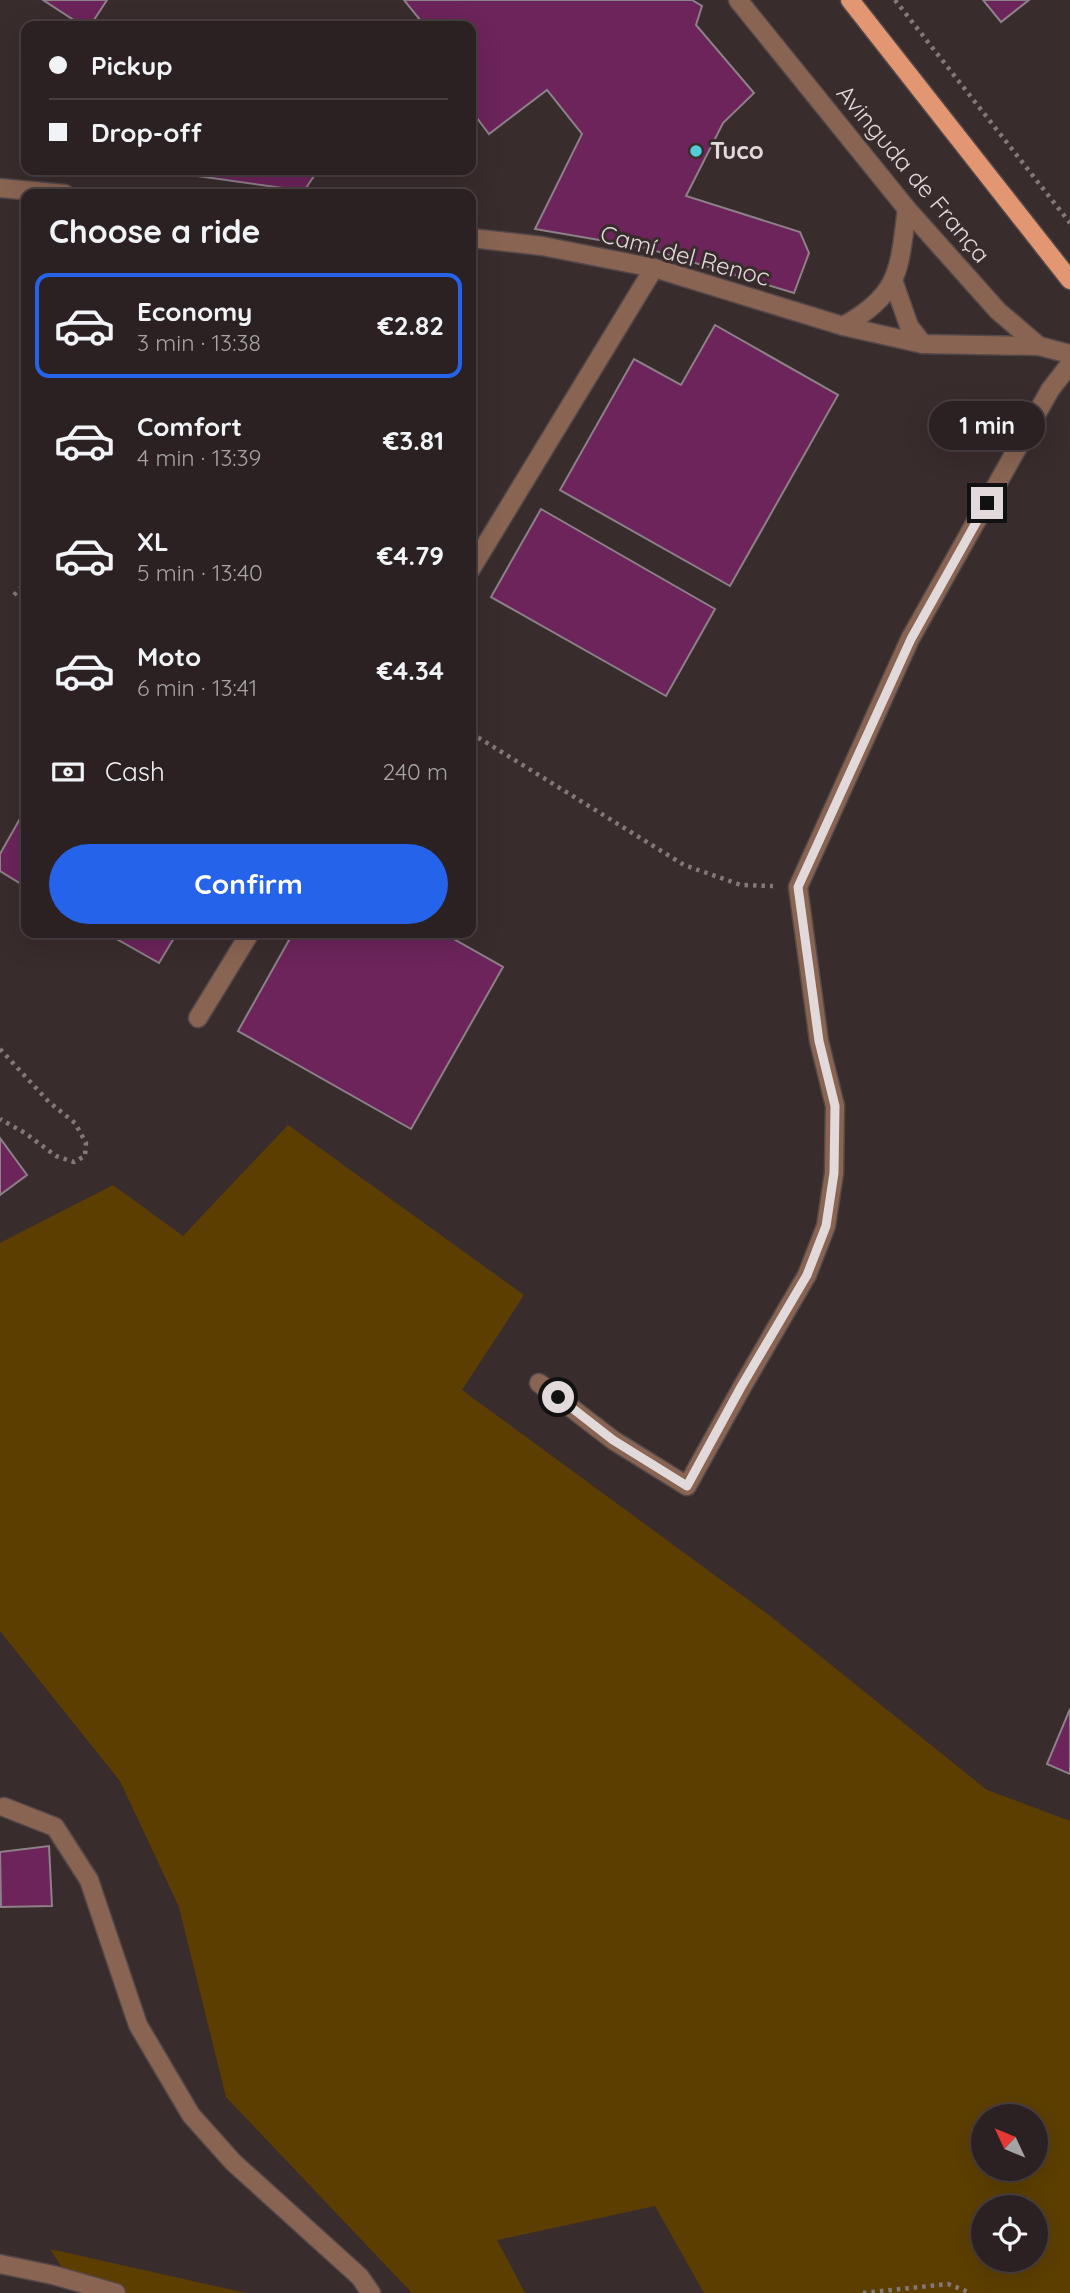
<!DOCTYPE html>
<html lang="en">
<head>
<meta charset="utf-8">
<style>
  :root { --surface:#2b2122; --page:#372e2f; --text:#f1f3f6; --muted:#a6a3a5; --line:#473e40; --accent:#2563eb }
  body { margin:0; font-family:Quicksand,sans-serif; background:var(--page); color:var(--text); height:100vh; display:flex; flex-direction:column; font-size:26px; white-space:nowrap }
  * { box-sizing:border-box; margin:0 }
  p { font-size:23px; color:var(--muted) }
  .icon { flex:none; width:38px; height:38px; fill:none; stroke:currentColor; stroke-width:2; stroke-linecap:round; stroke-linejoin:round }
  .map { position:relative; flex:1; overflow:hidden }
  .panel { position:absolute; left:21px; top:189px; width:455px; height:749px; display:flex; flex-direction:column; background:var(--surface); border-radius:14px; box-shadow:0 7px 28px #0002,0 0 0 2px var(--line) }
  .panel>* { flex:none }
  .banner { position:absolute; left:21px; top:21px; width:455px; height:154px; border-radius:14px; box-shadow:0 7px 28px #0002,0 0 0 2px var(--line); display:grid; align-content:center; height:154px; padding:0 28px; background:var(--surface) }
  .needle { width:46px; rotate:314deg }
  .tools { position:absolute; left:971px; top:2104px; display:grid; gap:14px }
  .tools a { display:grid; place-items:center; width:77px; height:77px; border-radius:50%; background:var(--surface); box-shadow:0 7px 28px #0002,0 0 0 2px var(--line); font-size:35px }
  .end { position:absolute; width:32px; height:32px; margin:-16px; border:9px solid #e2d9da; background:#111; box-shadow:0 0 0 4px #111 }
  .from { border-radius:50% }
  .bubble { position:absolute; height:49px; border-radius:24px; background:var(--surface); box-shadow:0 7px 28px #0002,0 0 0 2px var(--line); font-size:23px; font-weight:800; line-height:49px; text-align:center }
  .banner b { display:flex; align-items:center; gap:24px; height:66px; font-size:26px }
  .banner b+b { border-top:2px solid var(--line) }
  .banner i { width:18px; height:18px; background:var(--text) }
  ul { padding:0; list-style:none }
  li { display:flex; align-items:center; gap:21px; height:105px; margin:0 14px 10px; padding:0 14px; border:4px solid transparent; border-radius:14px }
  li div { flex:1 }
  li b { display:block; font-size:26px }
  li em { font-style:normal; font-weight:800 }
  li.on { border-color:var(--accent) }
  li>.icon { width:63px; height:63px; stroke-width:1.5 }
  h2 { padding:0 28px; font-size:32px; line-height:84px }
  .pay { display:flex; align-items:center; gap:18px; height:77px; padding:0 28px; font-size:26px }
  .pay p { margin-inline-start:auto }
  .action { display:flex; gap:14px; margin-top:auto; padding:14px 28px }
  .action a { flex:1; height:80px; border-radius:42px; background:var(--accent); color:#fff; font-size:28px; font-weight:800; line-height:80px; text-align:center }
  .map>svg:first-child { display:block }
</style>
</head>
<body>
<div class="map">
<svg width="1070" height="2293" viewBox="0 0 1070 2293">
  <rect width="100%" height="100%" fill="#392c2d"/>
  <g fill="#5c3f00" fill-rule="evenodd">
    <path d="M288 1125 524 1295 462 1390 769 1615 987 1790 1070 1821V2293H704L655 2206 497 2240 525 2293H412L226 2097 179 1907 120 1781 0 1631V1243L113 1185 183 1236ZM984 2116H1036V2168H984ZM984 2207H1036V2259H984Z"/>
    <polygon points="50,2249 246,2293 79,2293"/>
  </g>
  <g fill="#6c245a" stroke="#8d8189" stroke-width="2">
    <polygon points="43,0 107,0 90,26 83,26"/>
    <polygon points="404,0 692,0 702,6 696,25 754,93 723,123 686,196 800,232 809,253 794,293 646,248 535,229 582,134 547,90 489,134 471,110 471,26 413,26 421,21"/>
    <polygon points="983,0 1029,0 1001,22"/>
    <polygon points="155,170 318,170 304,191"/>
    <polygon points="715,325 838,395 730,586 560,490 634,359 681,385"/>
    <polygon points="541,509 715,609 666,696 491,597"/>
    <polygon points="26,808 26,887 0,871 0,854"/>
    <polygon points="106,933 177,933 159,963"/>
    <polygon points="293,933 443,933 503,967 411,1129 238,1031"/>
    <polygon points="0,1138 27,1175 0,1195"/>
    <polygon points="1070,1709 1070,1774 1047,1764"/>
    <polygon points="49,1846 52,1906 1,1907 0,1852"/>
  </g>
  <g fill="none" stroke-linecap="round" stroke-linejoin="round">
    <defs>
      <g id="minor">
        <polyline points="738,0 907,209 998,311 1039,346 1070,354"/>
        <polyline points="0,188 65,194"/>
        <polyline points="471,238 542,246 654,268 843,326 923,344 1039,346"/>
        <polyline points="894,283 909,326 923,344"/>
        <path d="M843 326C901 294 899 269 907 209"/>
        <polyline points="471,569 654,268"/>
        <polyline points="198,1018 250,933"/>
        <polyline points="539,1383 613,1440 687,1486 742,1387 807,1275 826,1226 834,1173 835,1106 819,1041 798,887 910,639 1050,390 1070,364"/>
        <polyline points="4,1807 55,1827 89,1880 138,2025 191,2115 233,2162 360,2277 371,2293"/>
        <polyline points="0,2264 53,2275 116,2293"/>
      </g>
      <polyline id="major" points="850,0 1070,280"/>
    </defs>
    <use href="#minor" stroke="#544849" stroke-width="21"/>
    <use href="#major" stroke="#544849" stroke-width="21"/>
    <g stroke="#847879" stroke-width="4.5" stroke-dasharray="3.5 5" stroke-linecap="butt">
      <polyline points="895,0 1070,223"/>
      <polyline points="14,595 26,582"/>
      <polyline points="471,733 684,865 741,885 773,886"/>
      <polyline points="0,1049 49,1102 75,1123 86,1143 85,1156 74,1162 56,1156 25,1133 0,1119"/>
      <polyline points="863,2293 948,2284 971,2293"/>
    </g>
    <use href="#minor" stroke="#896453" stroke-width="18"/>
    <use href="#major" stroke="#e29772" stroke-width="18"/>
  </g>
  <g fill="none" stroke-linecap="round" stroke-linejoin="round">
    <polyline stroke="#e2d9da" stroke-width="9" points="558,1397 613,1440 687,1486 741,1387 807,1275 826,1226 834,1173 835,1106 819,1041 798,887 911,639 987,503"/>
  </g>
  <circle fill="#52ccd6" stroke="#392c2d" stroke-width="2.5" cx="696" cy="151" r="7"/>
  <g text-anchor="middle" stroke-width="6" stroke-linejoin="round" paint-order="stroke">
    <g font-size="24" font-weight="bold" fill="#e2d9da" stroke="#392c2d" text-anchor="start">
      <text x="710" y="159">Tuco</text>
    </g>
    <g font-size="24" fill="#e2d9da" stroke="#392c2d">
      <text transform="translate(913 174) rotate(50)" y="8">Avinguda de França</text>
      <text transform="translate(685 256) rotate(15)" y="8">Camí del Renoc</text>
    </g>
  </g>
</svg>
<div class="tools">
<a><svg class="needle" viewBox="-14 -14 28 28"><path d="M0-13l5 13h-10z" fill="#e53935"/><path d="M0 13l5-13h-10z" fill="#a6a3a5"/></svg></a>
<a><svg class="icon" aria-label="locate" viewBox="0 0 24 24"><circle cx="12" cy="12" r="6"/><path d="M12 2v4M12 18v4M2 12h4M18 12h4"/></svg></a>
</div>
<i class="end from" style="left:558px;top:1397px"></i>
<i class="end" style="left:987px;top:503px"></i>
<div class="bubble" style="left:929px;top:401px;width:116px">1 min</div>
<div class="banner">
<b><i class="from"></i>Pickup</b>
<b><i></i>Drop-off</b>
</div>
<section class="panel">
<h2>Choose a ride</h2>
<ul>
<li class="on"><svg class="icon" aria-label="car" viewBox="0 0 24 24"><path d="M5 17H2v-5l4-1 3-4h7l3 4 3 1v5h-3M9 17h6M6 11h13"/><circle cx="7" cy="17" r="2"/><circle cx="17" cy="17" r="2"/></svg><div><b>Economy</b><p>3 min · 13:38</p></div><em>€2.82</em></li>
<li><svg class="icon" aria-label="car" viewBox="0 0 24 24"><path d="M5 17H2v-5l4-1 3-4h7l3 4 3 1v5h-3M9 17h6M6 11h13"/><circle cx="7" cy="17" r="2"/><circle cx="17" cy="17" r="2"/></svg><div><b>Comfort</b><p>4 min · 13:39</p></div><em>€3.81</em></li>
<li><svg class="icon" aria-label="car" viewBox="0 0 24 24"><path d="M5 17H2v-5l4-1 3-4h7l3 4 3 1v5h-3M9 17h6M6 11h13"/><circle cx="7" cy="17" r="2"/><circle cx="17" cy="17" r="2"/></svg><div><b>XL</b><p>5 min · 13:40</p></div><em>€4.79</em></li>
<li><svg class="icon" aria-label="car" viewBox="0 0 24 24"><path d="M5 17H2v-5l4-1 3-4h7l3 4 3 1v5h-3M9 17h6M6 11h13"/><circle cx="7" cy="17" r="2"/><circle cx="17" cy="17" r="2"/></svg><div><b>Moto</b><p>6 min · 13:41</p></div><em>€4.34</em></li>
</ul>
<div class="pay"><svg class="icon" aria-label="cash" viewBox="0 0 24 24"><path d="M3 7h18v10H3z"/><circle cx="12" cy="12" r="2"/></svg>Cash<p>240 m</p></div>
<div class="action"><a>Confirm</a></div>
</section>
</div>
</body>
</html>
